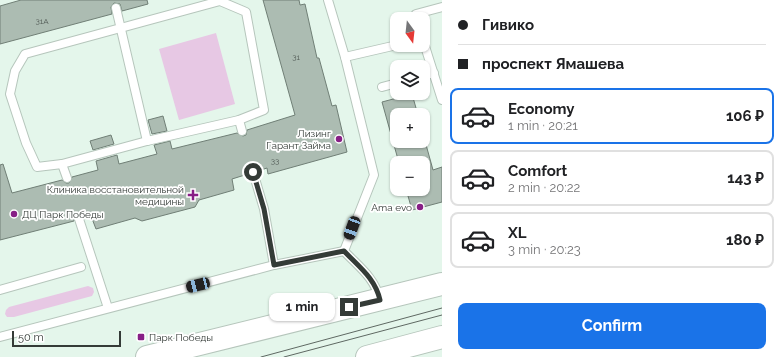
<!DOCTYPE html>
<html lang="en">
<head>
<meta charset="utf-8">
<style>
  :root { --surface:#fff; --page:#f2f2f2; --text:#202124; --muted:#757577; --line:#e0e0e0; --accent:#1a73e8 }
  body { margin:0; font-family:Raleway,sans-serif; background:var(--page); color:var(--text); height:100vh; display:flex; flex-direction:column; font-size:15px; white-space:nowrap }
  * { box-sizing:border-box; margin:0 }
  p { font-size:13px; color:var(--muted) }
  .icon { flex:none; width:22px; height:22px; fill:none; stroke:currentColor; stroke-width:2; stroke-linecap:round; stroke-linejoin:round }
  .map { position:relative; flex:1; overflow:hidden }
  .drawer { display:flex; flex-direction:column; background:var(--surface); width:340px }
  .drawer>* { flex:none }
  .guide { display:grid; align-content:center; height:88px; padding:0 16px; background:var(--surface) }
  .needle { width:26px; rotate:165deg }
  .buttons { position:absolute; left:390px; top:12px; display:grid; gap:8px }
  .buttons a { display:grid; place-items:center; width:40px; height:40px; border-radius:8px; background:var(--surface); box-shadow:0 1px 3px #0004; font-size:20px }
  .scale { position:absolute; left:12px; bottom:10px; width:109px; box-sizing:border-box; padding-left:4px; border:2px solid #343b37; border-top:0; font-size:11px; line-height:14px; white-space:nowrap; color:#343b37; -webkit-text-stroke:3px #fff; paint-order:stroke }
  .end { position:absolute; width:18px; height:18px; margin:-9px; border:5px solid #343b37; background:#fff; box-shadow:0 0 0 2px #fff }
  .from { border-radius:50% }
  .bubble { position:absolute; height:28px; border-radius:8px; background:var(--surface); box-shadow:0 1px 3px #0004; font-size:13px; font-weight:700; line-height:28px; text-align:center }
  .car { position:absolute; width:12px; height:24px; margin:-12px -6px; border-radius:5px; box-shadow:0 0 3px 1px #0007; background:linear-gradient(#222 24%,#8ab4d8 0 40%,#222 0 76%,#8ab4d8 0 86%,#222 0) }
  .guide b { display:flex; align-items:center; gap:14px; height:38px; font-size:15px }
  .guide b+b { border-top:1px solid var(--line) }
  .guide i { width:10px; height:10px; background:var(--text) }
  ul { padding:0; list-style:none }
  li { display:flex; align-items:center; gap:12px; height:56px; margin:0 8px 6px; padding:0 8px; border:2px solid var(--line); border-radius:8px }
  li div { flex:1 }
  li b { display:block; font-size:15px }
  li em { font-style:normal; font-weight:700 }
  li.current { border-color:var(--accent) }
  li>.icon { width:36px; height:36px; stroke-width:1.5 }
  .button { display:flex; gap:8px; margin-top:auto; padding:8px 16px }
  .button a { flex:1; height:46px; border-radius:8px; background:var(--accent); color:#fff; font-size:16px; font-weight:700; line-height:46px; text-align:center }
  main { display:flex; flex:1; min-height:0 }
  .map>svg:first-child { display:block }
</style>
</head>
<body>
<main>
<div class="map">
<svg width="442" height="357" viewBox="0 0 442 357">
  <rect width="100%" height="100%" fill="#e4f6eb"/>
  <g fill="#e7c8e4">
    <polygon points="216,33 235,104 179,120 159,49"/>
    <polygon points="88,286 93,288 94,292 92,296 14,317 7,317 5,314 6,310 9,307"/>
  </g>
  <g fill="#acbcb2" stroke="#707f76">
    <polygon points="21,0 147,0 148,4 122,11 120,4 114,3 111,7 112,14 0,44 0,6"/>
    <polygon points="263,0 299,0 300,5 305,4 317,58 319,58 332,106 336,105 347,152 268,174 267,168 258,171 256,168 251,167 248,170 248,174 232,179 234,190 199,200 195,207 142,221 135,218 96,229 91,216 84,218 82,215 78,214 75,216 74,221 0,240 0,165 3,164 12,193 62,180 66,183 69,183 72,177 98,170 96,161 117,155 119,164 157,154 154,145 170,141 172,149 237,133 243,136 246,135 247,130 295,115"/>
    <polygon points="412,94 418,115 397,115 397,141 425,141 433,170 442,167 442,202 412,210 406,189 423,189 423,163 399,163 382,102"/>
    <polygon points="163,116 167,131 152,134 148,120"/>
    <polygon points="111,135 114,144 93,150 90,141"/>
  </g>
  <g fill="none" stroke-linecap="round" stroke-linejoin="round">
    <defs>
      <g id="service">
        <path d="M328 0 345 57 374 175 344 251C358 266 375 278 379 298"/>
        <polygon points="220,1 246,12 264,110 239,120 147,141 62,164 37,167 26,143 10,94 15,71 25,54"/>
        <polyline points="116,8 147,141"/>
        <polyline points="417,19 416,14 442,7"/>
        <polyline points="423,40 442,100"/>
        <polyline points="345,57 397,45"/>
        <polyline points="423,76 434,73"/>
        <polyline points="382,87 397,83"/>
        <polyline points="239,120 242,131"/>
        <polyline points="62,164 67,178"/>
        <polyline points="253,172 264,209 274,265 344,251"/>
        <polyline points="79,219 108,308"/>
        <polyline points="0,290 81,267"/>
        <polyline points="0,337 274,265"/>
      </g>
      <g id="primary">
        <polyline points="147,357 442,284"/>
        <polyline points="367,357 442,337"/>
      </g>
    </defs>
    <use href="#service" stroke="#b6c6bc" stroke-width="10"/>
    <use href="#primary" stroke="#b6c6bc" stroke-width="24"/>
    <use href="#service" stroke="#fff" stroke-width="8"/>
    <use href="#primary" stroke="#fff" stroke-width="22"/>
    <g stroke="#5e6862" stroke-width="1">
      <polyline points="261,357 442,308"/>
      <polyline points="284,357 442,315"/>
    </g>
  </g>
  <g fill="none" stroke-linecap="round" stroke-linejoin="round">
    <path stroke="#343b37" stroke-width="5" d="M253 172 264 209 274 265 344 251C359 267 375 278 380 300L349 307"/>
  </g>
  <g fill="#871f86" stroke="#fff" stroke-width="1.5">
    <circle cx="339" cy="139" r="4"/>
    <path d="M191 189h4v4h4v4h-4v4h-4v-4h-4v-4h4z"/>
    <circle cx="420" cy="207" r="4"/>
    <circle cx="14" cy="214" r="4"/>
    <rect x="137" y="333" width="8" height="8" rx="2"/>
  </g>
  <g text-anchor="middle" stroke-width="3.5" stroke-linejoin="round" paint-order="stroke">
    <g font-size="8" fill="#525b56">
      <text x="42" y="24">31А</text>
      <text x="296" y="60">31</text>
      <text x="275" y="164">33</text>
    </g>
    <g font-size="10" fill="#343b37" stroke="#fff" text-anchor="end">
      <text x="331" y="137">Лизинг<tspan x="331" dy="12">Гарант Займа</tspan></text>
      <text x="184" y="193">Клиника восстановительной<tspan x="184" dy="12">медицины</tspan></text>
      <text x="412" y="211">Ama evo</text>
      <text x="22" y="218" text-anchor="start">ДЦ Парк Победы</text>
      <text x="149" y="341" text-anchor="start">Парк Победы</text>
    </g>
  </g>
</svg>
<div class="buttons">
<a><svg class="needle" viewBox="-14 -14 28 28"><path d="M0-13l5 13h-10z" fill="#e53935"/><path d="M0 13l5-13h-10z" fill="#757577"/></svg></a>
<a><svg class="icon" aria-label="layers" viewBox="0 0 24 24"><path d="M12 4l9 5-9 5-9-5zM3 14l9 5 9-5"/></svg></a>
<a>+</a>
<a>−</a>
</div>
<div class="scale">50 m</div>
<i class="end from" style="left:253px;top:172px"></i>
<i class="end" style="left:349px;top:307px"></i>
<div class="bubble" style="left:269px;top:293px;width:66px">1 min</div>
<i class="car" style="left:352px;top:228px;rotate:200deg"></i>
<i class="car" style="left:198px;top:285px;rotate:256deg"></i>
</div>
<section class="drawer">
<div class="guide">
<b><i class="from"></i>Гивико</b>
<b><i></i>проспект Ямашева</b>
</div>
<ul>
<li class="current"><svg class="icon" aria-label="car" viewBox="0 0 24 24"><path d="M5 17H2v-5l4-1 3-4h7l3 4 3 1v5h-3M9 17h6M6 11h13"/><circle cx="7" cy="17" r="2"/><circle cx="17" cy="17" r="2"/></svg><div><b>Economy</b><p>1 min · 20:21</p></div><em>106 ₽</em></li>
<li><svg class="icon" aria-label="car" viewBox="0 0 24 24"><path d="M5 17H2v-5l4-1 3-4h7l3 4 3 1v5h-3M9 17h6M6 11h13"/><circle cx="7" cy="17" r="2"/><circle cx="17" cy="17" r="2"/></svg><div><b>Comfort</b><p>2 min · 20:22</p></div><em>143 ₽</em></li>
<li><svg class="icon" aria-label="car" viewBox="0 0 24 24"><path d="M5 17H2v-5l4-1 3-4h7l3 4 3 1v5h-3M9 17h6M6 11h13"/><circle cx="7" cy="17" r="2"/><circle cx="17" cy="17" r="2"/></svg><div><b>XL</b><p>3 min · 20:23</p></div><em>180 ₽</em></li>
</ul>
<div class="button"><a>Confirm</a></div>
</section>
</main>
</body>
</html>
